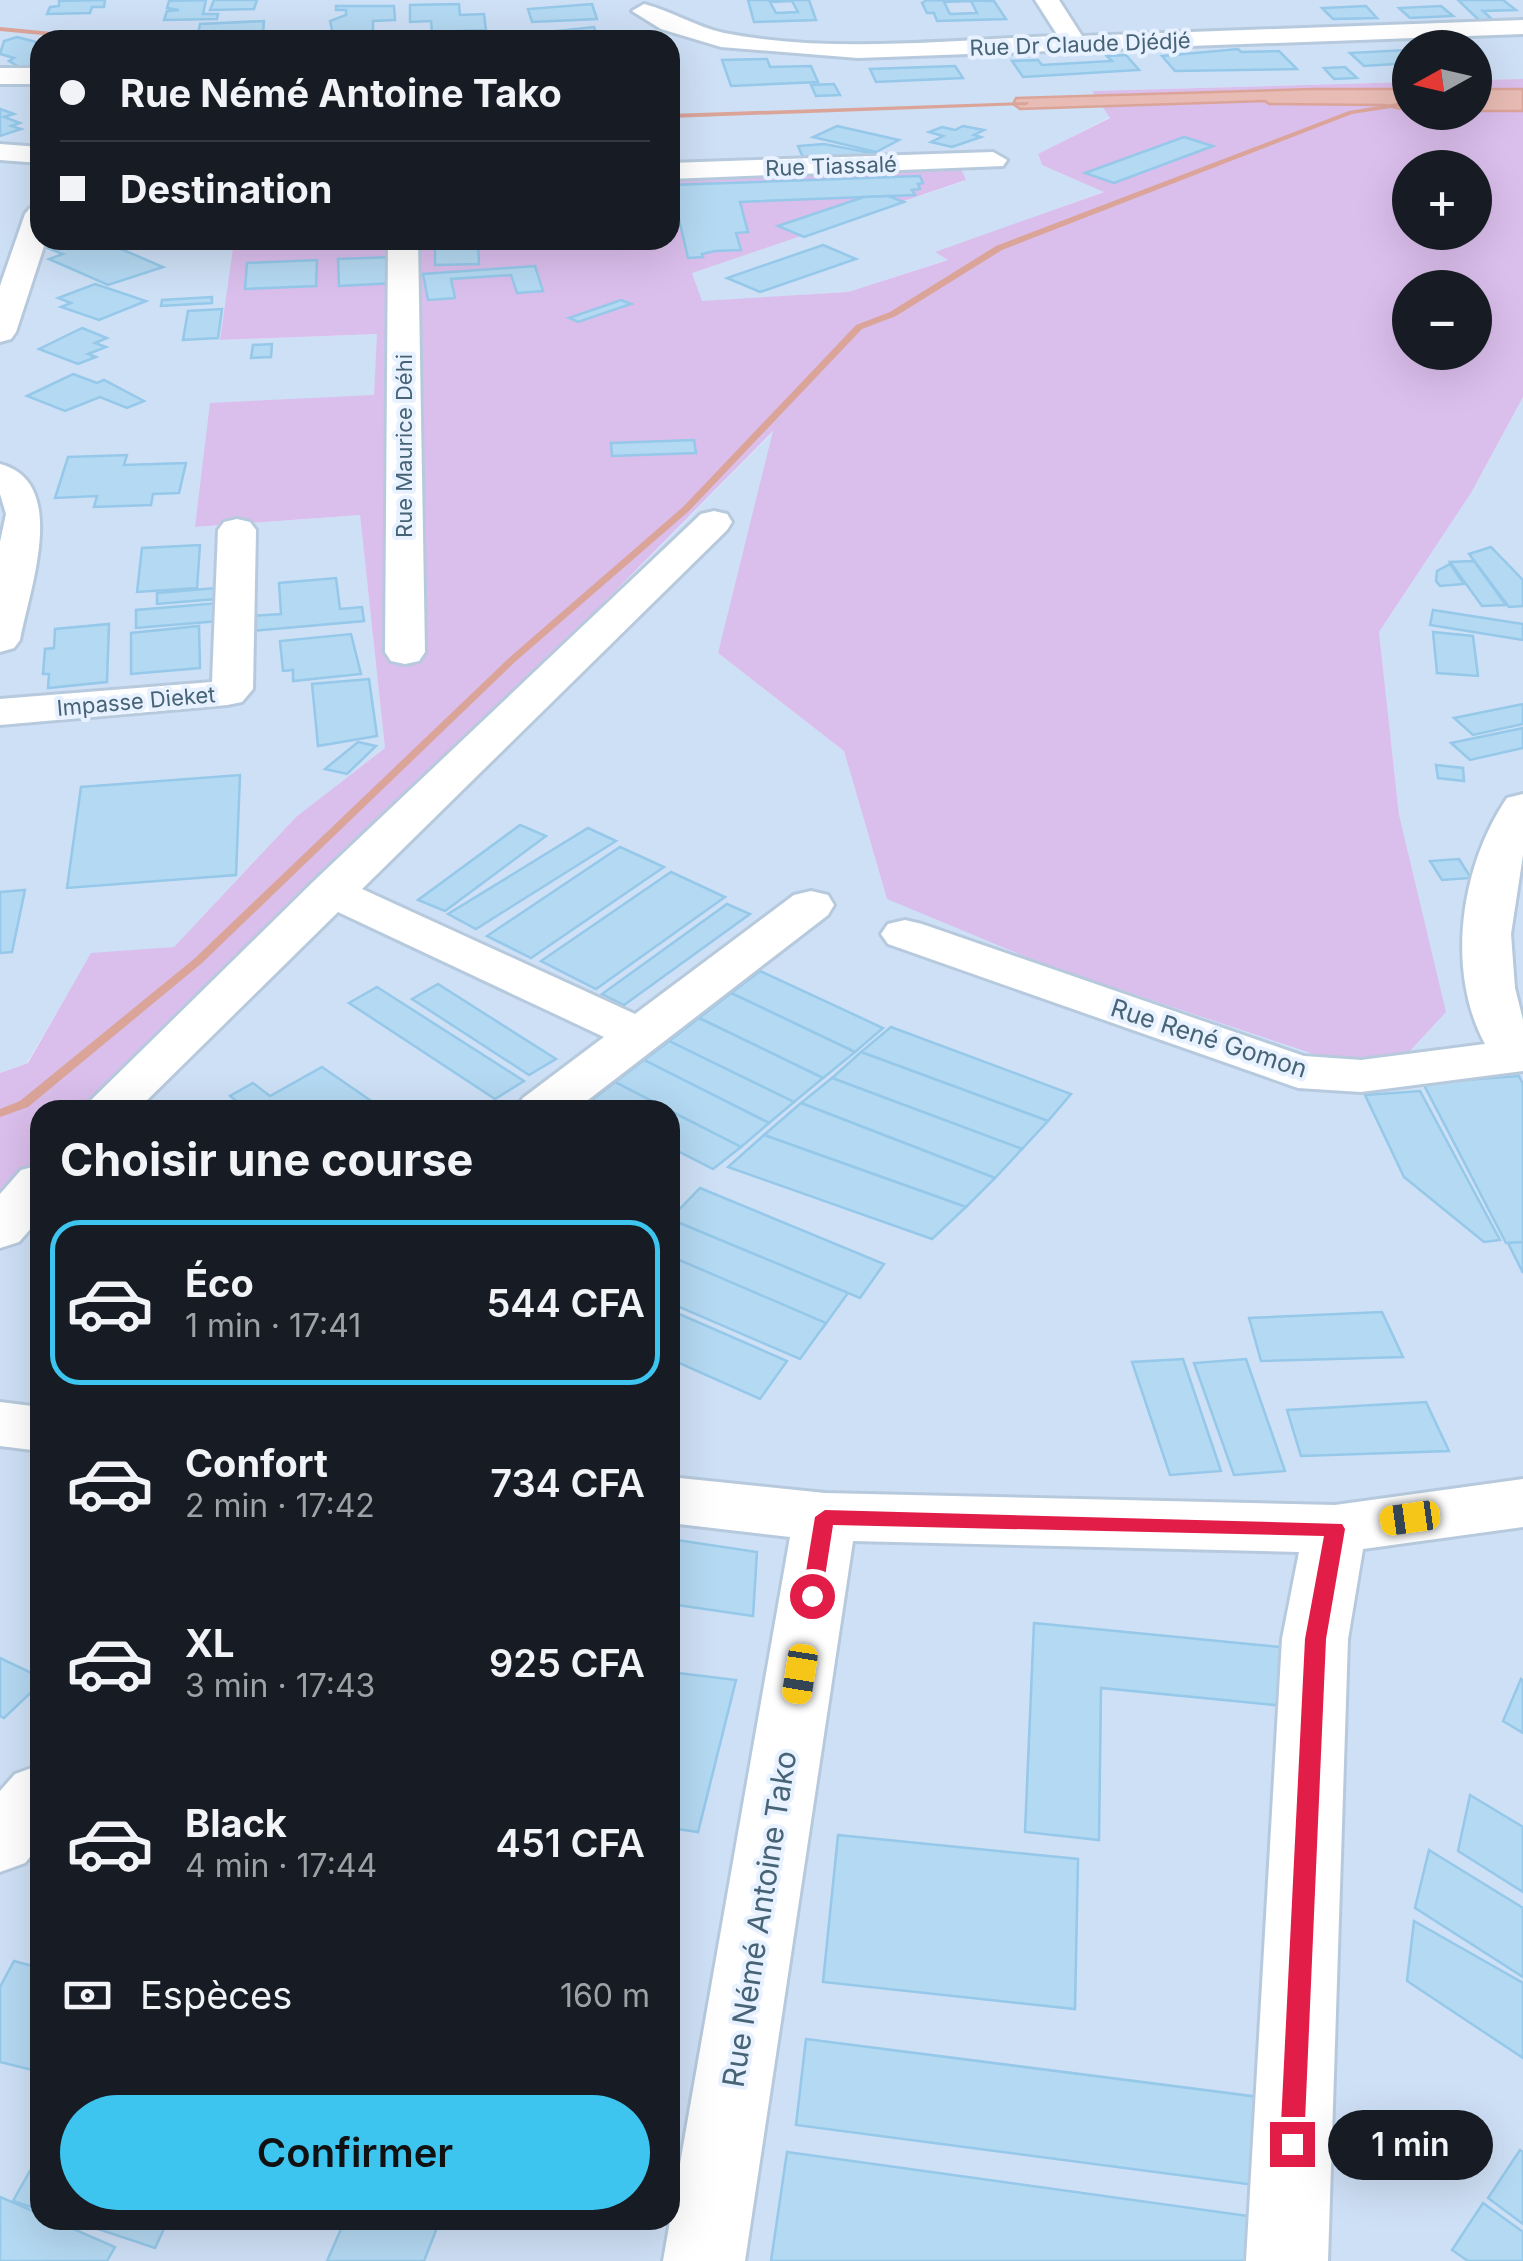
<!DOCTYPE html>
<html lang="fr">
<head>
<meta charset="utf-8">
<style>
  :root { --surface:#171b24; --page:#20242c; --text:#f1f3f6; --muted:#9ea1a6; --line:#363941; --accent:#3dc5f0 }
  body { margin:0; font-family:Inter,sans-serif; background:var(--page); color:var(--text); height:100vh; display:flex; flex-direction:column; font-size:38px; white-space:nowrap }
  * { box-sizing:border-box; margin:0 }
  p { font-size:32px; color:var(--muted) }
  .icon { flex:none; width:55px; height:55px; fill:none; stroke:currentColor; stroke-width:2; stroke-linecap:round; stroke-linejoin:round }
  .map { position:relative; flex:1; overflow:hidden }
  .details { position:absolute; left:30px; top:1100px; width:650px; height:1130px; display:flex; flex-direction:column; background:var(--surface); border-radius:30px; box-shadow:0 10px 40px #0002 }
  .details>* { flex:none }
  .hud { position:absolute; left:30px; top:30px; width:650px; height:220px; border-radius:30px; box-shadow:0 10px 40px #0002; display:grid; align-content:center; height:220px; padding:0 30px; background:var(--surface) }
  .needle { width:65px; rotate:262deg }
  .controls { position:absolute; left:1392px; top:30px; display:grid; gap:20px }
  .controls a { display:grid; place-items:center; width:100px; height:100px; border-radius:50%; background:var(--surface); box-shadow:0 10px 40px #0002; font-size:50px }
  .end { position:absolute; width:45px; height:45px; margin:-22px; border:12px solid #e11d48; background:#fff; box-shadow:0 0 0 5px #fff }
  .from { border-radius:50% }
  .bubble { position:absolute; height:70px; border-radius:35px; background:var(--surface); box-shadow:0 10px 40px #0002; font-size:32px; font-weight:600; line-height:70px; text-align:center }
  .car { position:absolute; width:30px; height:60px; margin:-30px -15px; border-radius:12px; box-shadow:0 0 8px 2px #0007; background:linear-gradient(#f5c518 24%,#345 0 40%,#f5c518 0 76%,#345 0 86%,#f5c518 0) }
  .hud b { display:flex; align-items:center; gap:35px; height:95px; font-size:38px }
  .hud b+b { border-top:2px solid var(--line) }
  .hud i { width:25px; height:25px; background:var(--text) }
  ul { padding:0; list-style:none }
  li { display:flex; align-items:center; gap:30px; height:165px; margin:0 20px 15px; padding:0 10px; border:5px solid transparent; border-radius:30px }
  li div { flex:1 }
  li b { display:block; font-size:38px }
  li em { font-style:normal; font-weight:600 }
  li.current { border-color:var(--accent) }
  li>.icon { width:90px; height:90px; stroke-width:1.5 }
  h2 { padding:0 30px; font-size:45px; line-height:120px }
  .pay { display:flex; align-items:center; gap:25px; height:110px; padding:0 30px; font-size:38px }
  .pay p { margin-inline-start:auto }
  .cta { display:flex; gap:20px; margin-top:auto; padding:20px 30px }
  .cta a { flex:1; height:115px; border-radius:60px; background:var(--accent); color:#111; font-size:40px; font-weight:600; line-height:115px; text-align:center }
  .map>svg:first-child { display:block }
</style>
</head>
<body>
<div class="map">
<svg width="1523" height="2261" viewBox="0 0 1523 2261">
  <rect width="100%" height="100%" fill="#e0ebfe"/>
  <g fill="#cee0f6">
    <polygon points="0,0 1523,0 1523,79 1475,80 1475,48 1410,48 1410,82 1093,91 1110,117 1038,155 1042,165 1105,191 936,253 950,259 848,292 701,302 692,272 965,181 670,205 670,40 40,40 40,240 234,240 220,340 378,334 374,395 196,527 360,515 385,748 296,817 174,947 91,954 27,1063 0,1073"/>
    <polygon points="1523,397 1523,2261 0,2261 0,1229 40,1175 40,2220 670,2220 670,1110 104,1110 775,430 718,653 844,751 887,899 1399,815 1379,632 1471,493"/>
  </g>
  <path fill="#dabeec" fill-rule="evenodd" d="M1523 79V397L1471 493 1379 632 1399 815 1446 1012 1406 1055 1329 1059 1043 964 887 899 844 751 718 653 773 431 104 1110H40V1175L0 1229V1073L28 1063 91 953 174 947 296 817 385 748 360 515 195 527 210 403 374 395 377 334 220 340 234 240H670V177L961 169 966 180 692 273 702 301 848 292 948 260 935 252 1104 192 1042 165 1038 154 1110 118 1092 91 1410 82V112H1475V80ZM1410 168H1475V232H1410ZM1410 288H1475V352H1410Z"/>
  <g fill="#e8bcb4" stroke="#dba499" stroke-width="2.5">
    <polygon points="1312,89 1410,89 1410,111 1384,105 1269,104 1265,101 1020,109 1013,104 1016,98"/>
    <rect x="1475" y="89" width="48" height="22"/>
  </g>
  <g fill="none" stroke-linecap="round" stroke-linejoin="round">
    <g fill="#dba499" fill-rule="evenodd">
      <polygon points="0,27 114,38 117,40 96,40 0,31"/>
      <polygon points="1410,101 1410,105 1352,114 1002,250 896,316 862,329 689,511 516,661 202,963 28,1107 0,1117 0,1109 20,1101 194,959 510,657 683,507 856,325 890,312 996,246 1349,111"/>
      <polygon points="1029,102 1027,105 670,118 670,114"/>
    </g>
  </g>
  <g fill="#b4d9f2" stroke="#95c8e9" stroke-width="2.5" fill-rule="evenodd">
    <polygon points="105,0 104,7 92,7 90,13 47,14 50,7 59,6 59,1"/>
    <polygon points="206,0 203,14 218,14 217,19 164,20 167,11 179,10 167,8 169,1"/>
    <polygon points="214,0 257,0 254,9 210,10"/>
    <path d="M748 0H809L816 20 754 22ZM792 1 798 12 776 13 770 2Z"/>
    <path d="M927 0 994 1 1006 19 937 21 934 13H927L922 3ZM971 1 977 13 950 14 944 2Z"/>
    <polygon points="1458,0 1503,0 1516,10 1483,11 1494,21 1481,22"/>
    <polygon points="459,4 460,15 484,14 486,30 432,32 431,21 410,22 410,5"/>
    <polygon points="592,4 597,19 532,22 528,9"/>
    <polygon points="336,6 394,6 395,20 373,21 373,32 333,34 330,21 346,15 346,10 336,10"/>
    <polygon points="1366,6 1377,18 1333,19 1322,8"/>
    <polygon points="1441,6 1453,16 1410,18 1399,8"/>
    <polygon points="264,21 263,34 198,34 200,24"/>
    <polygon points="594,27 599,40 528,40 527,34"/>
    <polygon points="494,35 495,40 416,40 416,38"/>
    <polygon points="17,37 40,43 40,68 21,68 9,61 14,58 0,54 4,41"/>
    <polygon points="1238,49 1241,52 1279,51 1297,69 1175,71 1162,56"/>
    <polygon points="1406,50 1410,63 1364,66 1350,53"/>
    <polygon points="1126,55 1139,70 1023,77 1012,61 1038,60 1042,65 1112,61 1107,56"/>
    <polygon points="767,59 770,67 811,66 818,82 731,86 722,60"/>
    <polygon points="955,66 963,78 876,82 870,69"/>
    <polygon points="1345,67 1357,78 1334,79 1324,68"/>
    <polygon points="834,84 840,95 816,96 811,85"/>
    <polygon points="0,109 14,114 4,117 20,123 11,126 21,129 0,136"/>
    <polygon points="837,126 899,140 876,152 813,137"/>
    <polygon points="963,126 984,130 974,135 981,137 952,147 931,142 943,136 929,132 942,127 955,130"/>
    <polygon points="1184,137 1213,146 1114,183 1085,173"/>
    <polygon points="824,144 882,155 884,159 805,162 798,146"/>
    <polygon points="920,176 923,183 918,184 920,189 912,190 915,195 740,202 748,232 736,233 741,250 715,251 702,254 703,257 688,258 671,185"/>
    <polygon points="888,196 904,202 804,237 778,226 864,197"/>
    <polygon points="67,240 100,240 163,267 108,285 49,259 63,254 45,247"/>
    <polygon points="478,243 479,264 435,265 435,245"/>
    <polygon points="823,245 856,259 760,292 727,278"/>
    <polygon points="392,257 394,283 339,286 338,259"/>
    <polygon points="317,260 316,286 245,289 247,263"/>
    <polygon points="535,266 543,291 517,293 511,275 451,279 455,298 428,300 423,274"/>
    <polygon points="95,284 146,301 99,320 61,307 71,303 58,298"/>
    <polygon points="212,297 212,303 161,306 162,300"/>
    <polygon points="621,300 631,304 578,322 569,318"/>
    <polygon points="222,309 218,338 183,340 188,311"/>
    <polygon points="82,328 107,338 95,343 106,347 88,354 96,357 78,364 39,349"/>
    <polygon points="272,344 271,357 251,358 253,345"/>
    <polygon points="73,374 97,383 104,380 144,401 127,408 100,397 65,411 27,396"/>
    <polygon points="694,440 696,453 612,456 611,443"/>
    <polygon points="127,455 124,465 186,463 179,493 153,494 151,505 94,507 97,496 55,498 68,457"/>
    <polygon points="200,545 197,588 137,592 142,548"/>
    <polygon points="1491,547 1523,580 1523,606 1509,607 1469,554"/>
    <polygon points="1474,561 1506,605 1482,606 1450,562"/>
    <polygon points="1450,564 1464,584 1440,586 1436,581 1437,571"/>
    <polygon points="336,578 340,609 362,607 364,621 251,631 250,616 281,614 279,583"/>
    <polygon points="216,588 216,599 157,604 157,593"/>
    <polygon points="219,603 219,621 136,628 136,610"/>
    <polygon points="1433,610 1523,624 1523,640 1430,625"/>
    <polygon points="109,624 107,682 48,688 49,674 43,674 45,649 54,648 55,629"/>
    <polygon points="199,626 200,668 131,674 131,633"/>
    <polygon points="1433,632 1473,636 1478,676 1437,673"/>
    <polygon points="351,634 361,674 293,681 293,670 283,671 280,641"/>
    <polygon points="369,679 377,736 318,746 312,684"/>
    <polygon points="1523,704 1523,724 1473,735 1454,718"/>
    <polygon points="1523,728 1523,748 1470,760 1451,743"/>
    <polygon points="358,742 376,746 347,774 325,769"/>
    <polygon points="1436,765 1463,768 1464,781 1438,778"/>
    <polygon points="240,775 236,875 67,888 81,787"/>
    <polygon points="520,825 546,836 445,911 418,900"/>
    <polygon points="588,828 616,841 476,929 448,914"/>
    <polygon points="620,847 664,867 531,958 487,936"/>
    <polygon points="1459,859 1471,878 1442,880 1430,861"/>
    <polygon points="671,872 725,897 596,989 541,961"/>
    <polygon points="25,890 12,952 0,953 0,892"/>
    <polygon points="727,904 750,914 624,1005 602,994"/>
    <polygon points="760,971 883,1028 855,1052 731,993"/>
    <polygon points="438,984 556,1059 529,1075 412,999"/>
    <polygon points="377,987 524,1081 495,1099 349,1003"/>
    <polygon points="731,993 855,1052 823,1078 699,1018"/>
    <polygon points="699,1018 823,1078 794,1102 669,1041"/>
    <polygon points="891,1027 1071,1094 1048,1121 861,1052"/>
    <polygon points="669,1041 794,1102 769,1123 644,1060"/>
    <polygon points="861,1052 1048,1121 1022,1149 832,1078"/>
    <polygon points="644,1060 769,1123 741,1147 615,1082"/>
    <polygon points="322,1067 377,1105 369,1110 248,1110 230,1096 253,1083 270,1096"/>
    <polygon points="1519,1076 1523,1084 1523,1242 1506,1243 1423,1083"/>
    <polygon points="832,1078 1022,1149 995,1178 801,1103"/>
    <polygon points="615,1082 669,1110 599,1110 587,1104"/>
    <polygon points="1420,1091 1500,1240 1484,1242 1404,1177 1365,1095"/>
    <polygon points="801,1103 995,1178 966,1207 764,1135"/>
    <polygon points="670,1111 741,1147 713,1169 670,1147"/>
    <polygon points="764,1135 966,1207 932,1239 728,1167"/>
    <polygon points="700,1188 884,1264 860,1298 670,1219"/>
    <polygon points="670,1219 848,1293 822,1329 670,1264"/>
    <polygon points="1523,1242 1523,1273 1508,1243"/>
    <polygon points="670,1256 826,1323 800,1359 670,1303"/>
    <polygon points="670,1310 787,1361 760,1399 670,1359"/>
    <polygon points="1382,1312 1403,1357 1261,1361 1249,1318"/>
    <polygon points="1183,1359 1221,1471 1170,1475 1132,1362"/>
    <polygon points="1246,1359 1285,1471 1234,1475 1194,1363"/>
    <polygon points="1426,1402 1449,1451 1301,1456 1287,1410"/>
    <polygon points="670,1539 757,1552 753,1616 670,1604"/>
    <polygon points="1034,1623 1280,1647 1284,1706 1101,1688 1099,1840 1025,1832"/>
    <polygon points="0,1658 40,1677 40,1684 4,1718 0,1716"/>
    <polygon points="670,1672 736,1680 698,1832 670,1828"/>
    <polygon points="1521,1679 1523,1681 1523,1733 1503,1721"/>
    <polygon points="1470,1795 1523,1827 1523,1892 1458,1851"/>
    <polygon points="838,1835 1078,1859 1075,2009 823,1982"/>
    <polygon points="1429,1850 1523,1908 1523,1977 1415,1908"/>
    <polygon points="1414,1921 1523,1983 1523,2058 1407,1981"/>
    <polygon points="14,1961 40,1968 40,2072 0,2062 0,1987"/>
    <polygon points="806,2039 1275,2099 1277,2188 796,2125"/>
    <polygon points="1520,2150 1523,2152 1523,2224 1488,2198"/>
    <polygon points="787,2152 1270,2219 1271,2261 771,2261"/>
    <polygon points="40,2153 40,2210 13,2201"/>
    <polygon points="0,2197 40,2214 40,2220 53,2220 115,2247 107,2261 0,2261"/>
    <polygon points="1483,2203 1523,2232 1523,2261 1468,2261 1452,2250"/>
    <polygon points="71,2220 168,2220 155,2248"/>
    <polygon points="345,2220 440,2220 424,2261 327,2261"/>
  </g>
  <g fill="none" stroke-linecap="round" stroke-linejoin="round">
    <defs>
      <g id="minor">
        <path d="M1035 0H1059L1082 36 1523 20V34L858 58 721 47 661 29 632 11 644 4C672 11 696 27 724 33 833 54 948 40 1058 36Z"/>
        <rect x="0" y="68" width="40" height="16"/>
        <polygon points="0,144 40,147 40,163 0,160"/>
        <polygon points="993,152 1007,160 1003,166 670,179 670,163"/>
        <polygon points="40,205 40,240 46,240 16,332 11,339 0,342 0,286 25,214 30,208"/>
        <polygon points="388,240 418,240 425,652 419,661 405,664 391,661 385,652"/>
        <path d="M0 464C70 482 29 590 20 640L14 648 0 652V542L6 514 0 494Z"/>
        <polygon points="714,511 727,514 732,522 727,530 362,889 635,1014 794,895 811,891 828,895 834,905 828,915 575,1110 515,1110 523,1098 604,1037 338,912 137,1110 81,1110 314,881 701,514"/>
        <polygon points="237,519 250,522 256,530 253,689 242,702 227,705 0,725 0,699 212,682 218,530 224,522"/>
        <path d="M1523 794V855L1511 934 1515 988 1523 1020V1071L1361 1092 1298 1088 888 944 881 934 888 924 905 920 922 924 1304 1056 1361 1060 1485 1044C1445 970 1461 865 1507 798Z"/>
        <polygon points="40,1165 40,1218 19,1242 0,1248 0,1194 21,1170"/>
        <polygon points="0,1402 40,1407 40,1451 0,1446"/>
        <polygon points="670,1477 825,1493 1335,1505 1523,1479 1523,1527 1363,1549 1348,1639 1328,2261 1246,2261 1282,1639 1299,1552 853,1541 745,2261 663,2261 790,1537 670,1523"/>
        <polygon points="40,1765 40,1845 25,1863 0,1872 0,1791 15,1774"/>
      </g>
    </defs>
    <use href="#minor" stroke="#b7cadd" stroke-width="6"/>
    <use href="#minor" fill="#fff" fill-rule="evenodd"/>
  </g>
  <polygon fill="#e11d48" points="825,1510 1342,1524 1345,1529 1326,1639 1304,2144 1301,2153 1292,2156 1283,2153 1280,2144 1305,1639 1324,1536 833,1525 822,1596 812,1603 802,1596 815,1517"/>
  <g text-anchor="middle" stroke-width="8" stroke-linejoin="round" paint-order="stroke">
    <g font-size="22" fill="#466476" stroke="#e8f1ff">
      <text transform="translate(1080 44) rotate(-2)" y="8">Rue Dr Claude Djédjé</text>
      <text transform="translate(831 166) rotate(-2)" y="8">Rue Tiassalé</text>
      <text transform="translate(404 446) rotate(-90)" y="8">Rue Maurice Déhi</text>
      <text transform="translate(136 701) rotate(-5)" y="8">Impasse Dieket</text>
    </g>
    <g font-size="25" fill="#466476" stroke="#e8f1ff">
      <text transform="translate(1209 1038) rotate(18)" y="9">Rue René Gomon</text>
    </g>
    <g font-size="30" fill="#466476" stroke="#e8f1ff">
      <text transform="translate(760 1919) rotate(-81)" y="10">Rue Némé Antoine Tako</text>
    </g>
  </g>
</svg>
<div class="controls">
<a><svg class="needle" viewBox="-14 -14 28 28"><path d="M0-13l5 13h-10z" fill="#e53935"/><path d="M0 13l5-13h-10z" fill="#9ea1a6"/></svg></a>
<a>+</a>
<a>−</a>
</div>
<i class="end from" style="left:812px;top:1596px"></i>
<i class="end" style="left:1292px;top:2144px"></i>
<div class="bubble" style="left:1328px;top:2110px;width:165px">1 min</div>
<i class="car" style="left:1410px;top:1518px;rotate:262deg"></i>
<i class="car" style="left:800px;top:1674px;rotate:189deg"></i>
<div class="hud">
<b><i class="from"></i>Rue Némé Antoine Tako</b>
<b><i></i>Destination</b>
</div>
<section class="details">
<h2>Choisir une course</h2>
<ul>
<li class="current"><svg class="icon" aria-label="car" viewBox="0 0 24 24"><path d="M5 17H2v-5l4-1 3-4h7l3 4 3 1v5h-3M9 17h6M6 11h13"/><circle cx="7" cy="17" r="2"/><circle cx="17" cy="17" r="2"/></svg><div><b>Éco</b><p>1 min · 17:41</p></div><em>544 CFA</em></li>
<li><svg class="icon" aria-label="car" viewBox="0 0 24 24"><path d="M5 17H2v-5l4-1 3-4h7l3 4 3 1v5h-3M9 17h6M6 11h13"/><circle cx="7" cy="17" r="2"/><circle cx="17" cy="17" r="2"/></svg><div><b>Confort</b><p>2 min · 17:42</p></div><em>734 CFA</em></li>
<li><svg class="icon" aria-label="car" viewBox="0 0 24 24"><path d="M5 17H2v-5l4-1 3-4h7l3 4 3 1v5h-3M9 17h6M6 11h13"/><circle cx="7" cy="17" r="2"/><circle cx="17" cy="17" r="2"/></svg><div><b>XL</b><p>3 min · 17:43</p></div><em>925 CFA</em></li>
<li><svg class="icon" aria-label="car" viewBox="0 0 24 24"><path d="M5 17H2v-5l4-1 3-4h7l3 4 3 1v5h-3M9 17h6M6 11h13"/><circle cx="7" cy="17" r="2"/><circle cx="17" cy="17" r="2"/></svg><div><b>Black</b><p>4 min · 17:44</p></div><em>451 CFA</em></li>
</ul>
<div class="pay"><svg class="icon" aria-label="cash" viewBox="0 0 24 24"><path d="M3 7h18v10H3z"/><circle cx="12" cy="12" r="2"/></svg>Espèces<p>160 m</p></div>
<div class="cta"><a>Confirmer</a></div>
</section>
</div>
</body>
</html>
